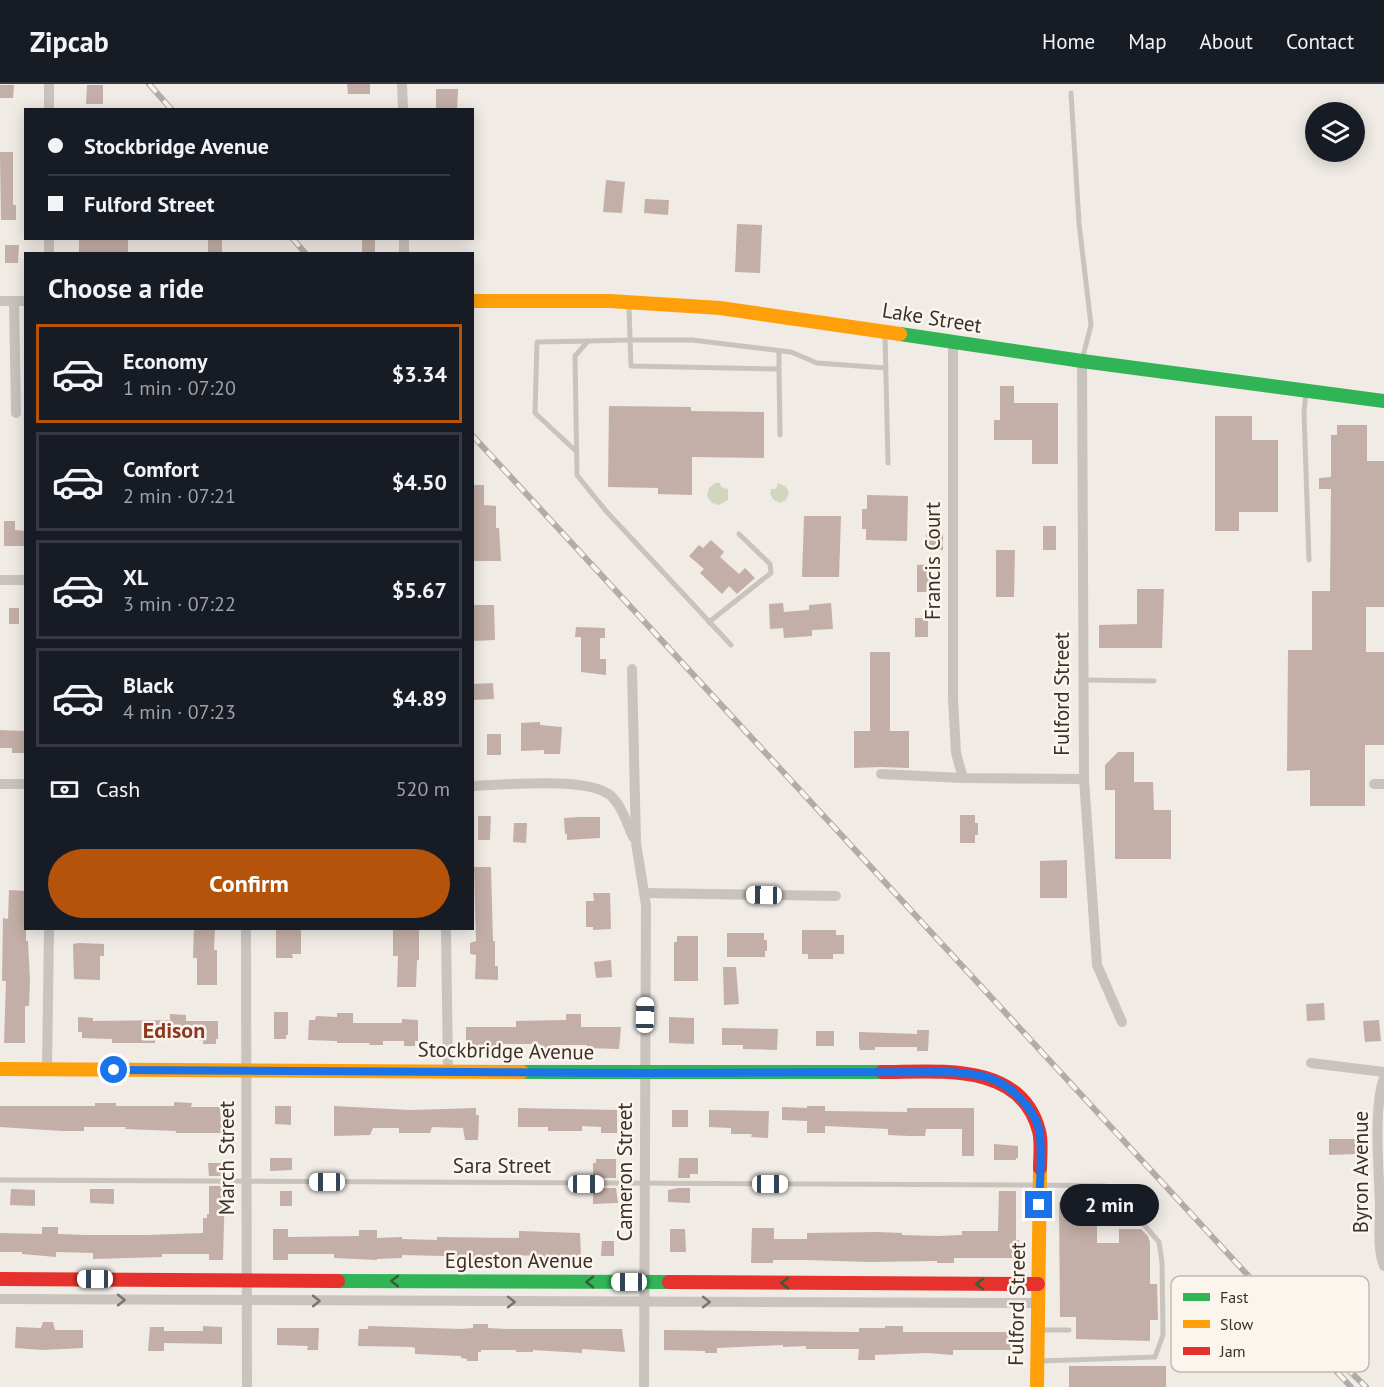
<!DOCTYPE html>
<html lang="en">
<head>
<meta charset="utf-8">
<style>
  :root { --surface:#171b24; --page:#20242c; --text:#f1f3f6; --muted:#9ea1a6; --line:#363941; --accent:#b45309 }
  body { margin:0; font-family:"PT Sans",sans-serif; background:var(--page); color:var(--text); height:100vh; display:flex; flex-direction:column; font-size:22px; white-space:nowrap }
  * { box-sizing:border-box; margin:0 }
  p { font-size:20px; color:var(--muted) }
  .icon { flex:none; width:33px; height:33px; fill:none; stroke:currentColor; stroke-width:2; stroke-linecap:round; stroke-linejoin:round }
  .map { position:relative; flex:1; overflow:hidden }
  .sheet { position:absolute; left:24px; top:168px; width:450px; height:678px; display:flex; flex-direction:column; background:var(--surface); border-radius:0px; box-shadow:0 3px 15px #0003 }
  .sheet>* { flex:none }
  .guide { position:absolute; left:24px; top:24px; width:450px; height:132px; border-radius:0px; box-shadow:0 3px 15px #0003; display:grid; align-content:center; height:132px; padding:0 24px; background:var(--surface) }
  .controls { position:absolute; left:1305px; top:18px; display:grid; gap:12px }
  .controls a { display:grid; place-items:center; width:60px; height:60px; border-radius:50%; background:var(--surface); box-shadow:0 3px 15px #0003; font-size:30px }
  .end { position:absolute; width:27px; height:27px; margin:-14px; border:8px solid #1a73e8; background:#fff; box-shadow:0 0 0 3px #fff }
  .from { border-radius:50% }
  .bubble { position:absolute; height:42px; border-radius:21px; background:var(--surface); box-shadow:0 3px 15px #0003; font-size:20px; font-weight:700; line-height:42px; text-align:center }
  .car { position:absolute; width:18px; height:36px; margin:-18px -9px; border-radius:8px; box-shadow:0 0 4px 2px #0007; background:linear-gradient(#fff 24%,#345 0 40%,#fff 0 76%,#345 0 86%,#fff 0) }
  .guide b { display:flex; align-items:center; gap:21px; height:57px; font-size:22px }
  .guide b+b { border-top:2px solid var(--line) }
  .guide i { width:15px; height:15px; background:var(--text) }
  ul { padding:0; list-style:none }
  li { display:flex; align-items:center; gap:18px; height:99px; margin:0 12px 9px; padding:0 12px; border:3px solid var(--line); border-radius:0px }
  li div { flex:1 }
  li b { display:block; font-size:22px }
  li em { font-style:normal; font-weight:700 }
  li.active { border-color:var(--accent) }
  li>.icon { width:54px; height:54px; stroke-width:1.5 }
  h2 { padding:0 24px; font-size:27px; line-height:72px }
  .pay { display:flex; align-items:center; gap:15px; height:66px; padding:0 24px; font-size:22px }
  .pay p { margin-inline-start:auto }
  .button { display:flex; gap:12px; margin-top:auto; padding:12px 24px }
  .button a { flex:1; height:69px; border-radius:36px; background:var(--accent); color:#fff; font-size:24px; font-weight:700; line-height:69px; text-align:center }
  header { display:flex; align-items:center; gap:36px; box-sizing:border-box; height:84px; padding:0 30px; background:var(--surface); border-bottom:2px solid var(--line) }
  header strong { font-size:28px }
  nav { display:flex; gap:33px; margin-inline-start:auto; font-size:21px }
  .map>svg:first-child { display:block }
</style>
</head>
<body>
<header>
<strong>Zipcab</strong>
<nav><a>Home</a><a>Map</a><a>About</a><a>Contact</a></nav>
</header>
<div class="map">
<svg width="1384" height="1303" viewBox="0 0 1384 1303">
  <rect width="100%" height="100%" fill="#f0ebe5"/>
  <g fill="#d1d6bf">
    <polygon points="715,399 720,399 721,403 728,405 728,416 719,421 712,419 707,412 709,404"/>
    <polygon points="778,399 785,402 789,408 786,416 780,419 774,416 770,410 771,405 776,405"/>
  </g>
  <g fill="#c3afa7">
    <polygon points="347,0 370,0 370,10 348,10"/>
    <polygon points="0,1 14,1 13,14 0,14"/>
    <polygon points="87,1 103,1 103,20 86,20"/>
    <polygon points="436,5 458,5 457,26 436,26"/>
    <polygon points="0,68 13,68 13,121 16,121 16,136 1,136"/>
    <polygon points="606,96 625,98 622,129 603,128"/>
    <polygon points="645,115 669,116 668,131 644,129"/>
    <polygon points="737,140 762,141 760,189 735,188"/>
    <rect x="79" y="154" width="49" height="16"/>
    <rect x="208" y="154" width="14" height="16"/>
    <rect x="362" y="154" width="13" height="16"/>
    <polygon points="5,161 19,161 18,179 5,179"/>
    <polygon points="1000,302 1014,302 1014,319 1058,319 1058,380 1032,380 1032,356 994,356 994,336 1000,336"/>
    <polygon points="609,322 691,323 691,327 764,328 764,374 692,373 692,411 658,410 658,404 608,403"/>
    <polygon points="1215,332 1252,332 1252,356 1278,356 1278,428 1239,428 1239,447 1215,447"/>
    <polygon points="1337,341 1367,341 1367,377 1384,377 1384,523 1366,523 1366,568 1384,568 1384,661 1365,661 1365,722 1310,722 1310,686 1287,687 1288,566 1312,566 1312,507 1330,507 1331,405 1319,405 1319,394 1331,393 1331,351 1337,351"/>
    <polygon points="472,401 484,401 484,421 496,422 496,444 499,444 501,477 472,477"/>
    <polygon points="867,411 908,412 907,457 866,456 866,445 862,445 862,425 867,425"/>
    <polygon points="804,432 841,432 839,493 802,493"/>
    <polygon points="4,437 15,437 15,446 26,447 26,462 4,462"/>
    <rect x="1043" y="442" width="13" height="24"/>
    <rect x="926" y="450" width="17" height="16"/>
    <polygon points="711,456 724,468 720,473 739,490 745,484 755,494 737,510 729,502 722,510 700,489 704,485 689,472 699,461 703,464"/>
    <polygon points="996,466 1015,466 1014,513 996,513"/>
    <polygon points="932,480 933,508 917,508 917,481"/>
    <polygon points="1137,505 1164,505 1162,564 1099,564 1099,541 1137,540"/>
    <polygon points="783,519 784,528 809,526 809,521 831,519 833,545 812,546 812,552 784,554 783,544 770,545 769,520"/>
    <polygon points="472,521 494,521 495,556 473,557"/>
    <rect x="9" y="524" width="10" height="16"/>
    <rect x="915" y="534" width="13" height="19"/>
    <polygon points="576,543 605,544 605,554 600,554 600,575 606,575 606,591 581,588 581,553 575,553"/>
    <polygon points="870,568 890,568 890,647 909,647 909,684 881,683 854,684 854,647 870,647"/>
    <polygon points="493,599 494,615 472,616 472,600"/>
    <polygon points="540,638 540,641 562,643 560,670 544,670 544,666 521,667 521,639"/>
    <polygon points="0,646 26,647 26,669 12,669 12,664 0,664"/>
    <rect x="487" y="650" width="14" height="21"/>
    <polygon points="1118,668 1134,668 1134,698 1153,698 1154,726 1171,726 1171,775 1115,775 1115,706 1105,706 1105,681"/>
    <polygon points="960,731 975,731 975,739 978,739 978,751 975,751 975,759 960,759"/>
    <polygon points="478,732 491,732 490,756 478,756"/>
    <polygon points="580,733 600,733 600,754 567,756 567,750 565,750 564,734"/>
    <polygon points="514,739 527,739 526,759 513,758"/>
    <polygon points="1067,776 1067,814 1040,814 1040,777"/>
    <polygon points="474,783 491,783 493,857 495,857 495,882 498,882 498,896 475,895 476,871 470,870 470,859 476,857"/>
    <polygon points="9,806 26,807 26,857 28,857 30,897 29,922 25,922 25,959 4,959 6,897 2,897 3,834 8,835"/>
    <polygon points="593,809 610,809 611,845 593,846 593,843 586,843 586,817 594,817"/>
    <polygon points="194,844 215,844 214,866 217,866 217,901 197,901 197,874 193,874"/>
    <polygon points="276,844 301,844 301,870 292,870 293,874 276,874"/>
    <polygon points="393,844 419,844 419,876 417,876 416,903 397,903 398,872 393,872"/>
    <polygon points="802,846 836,846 836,851 844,851 844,870 833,870 833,875 808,875 808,870 802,870"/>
    <polygon points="727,849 764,849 764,856 767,856 767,867 765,867 765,873 727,873"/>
    <polygon points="677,852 698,852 698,897 674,897 674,858 677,858"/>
    <polygon points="79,859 104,860 104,872 100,872 100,896 74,895 73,860"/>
    <polygon points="611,876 612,893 596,894 594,878"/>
    <polygon points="723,883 736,883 739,920 724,921"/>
    <polygon points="1324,919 1325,936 1307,937 1306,920"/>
    <polygon points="274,928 288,928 288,951 286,951 286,955 274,955"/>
    <polygon points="337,929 353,929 353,939 402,939 402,935 418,936 418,957 415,957 415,962 404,962 404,957 383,957 383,961 369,961 370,959 337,959 337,957 308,956 309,936 315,936 316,932 337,933"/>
    <polygon points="170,930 186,931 186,937 218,937 218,955 216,955 216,960 203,960 203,957 193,955 155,954 155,959 112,959 112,955 82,954 82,948 78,948 78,933 93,934 93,937 170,936"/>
    <polygon points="566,930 581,930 581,943 621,943 619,965 587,964 587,961 551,961 551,965 541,965 540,960 500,960 500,964 487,964 468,963 466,960 466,943 516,943 516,937 566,936"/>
    <polygon points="669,933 694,934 694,960 669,959"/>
    <polygon points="1379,936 1381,957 1365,958 1363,937"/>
    <polygon points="722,944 778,945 777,966 743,965 743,961 722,961"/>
    <polygon points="917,946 929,946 928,967 917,967 917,963 875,963 875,966 860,966 859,962 859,948 917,950"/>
    <rect x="816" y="947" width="18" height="15"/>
    <polygon points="174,1018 192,1019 191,1023 220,1023 221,1039 227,1039 227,1049 176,1049 176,1047 125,1045 126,1043 84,1043 84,1047 62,1047 0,1043 0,1022 95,1022 95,1019 116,1019 116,1022 174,1022"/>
    <polygon points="275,1022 291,1022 291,1041 275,1040"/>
    <polygon points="334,1022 410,1026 476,1024 476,1031 479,1031 478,1056 465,1056 463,1044 432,1043 430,1049 399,1049 399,1044 373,1044 370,1051 334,1052"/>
    <polygon points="807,1022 825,1022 825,1027 907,1028 907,1024 974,1024 974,1072 962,1072 962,1045 926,1045 925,1052 909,1052 888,1051 888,1045 825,1042 825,1049 807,1049 807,1037 782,1036 782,1023 807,1024"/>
    <polygon points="518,1024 617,1026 617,1049 601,1049 601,1043 582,1042 582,1047 548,1047 548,1043 518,1043"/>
    <rect x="672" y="1026" width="16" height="17"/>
    <polygon points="709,1026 769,1027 768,1054 751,1053 752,1050 731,1050 731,1044 709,1043"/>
    <polygon points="1329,1055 1356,1055 1357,1070 1329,1071"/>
    <polygon points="994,1060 1018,1062 1018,1074 1016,1074 1016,1076 994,1076"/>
    <polygon points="270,1074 292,1074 292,1086 270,1087"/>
    <polygon points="679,1074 698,1074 698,1090 690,1090 690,1094 678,1094"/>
    <polygon points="596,1075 616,1075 616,1094 593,1094 593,1079 596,1079"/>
    <polygon points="208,1079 225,1079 225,1092 209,1092"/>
    <polygon points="209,1102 225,1102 223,1176 209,1176 209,1170 162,1170 162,1173 93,1175 93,1169 56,1168 56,1173 22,1170 22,1168 0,1168 0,1149 42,1150 42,1143 58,1143 58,1150 86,1151 148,1151 203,1149 203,1134 207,1134 207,1130 209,1130"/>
    <polygon points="593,1104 616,1104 618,1119 593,1120"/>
    <polygon points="678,1104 690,1104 690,1119 668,1118 668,1106"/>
    <polygon points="11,1105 35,1106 35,1122 10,1121"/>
    <polygon points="90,1105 114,1105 114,1120 90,1119"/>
    <rect x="280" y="1107" width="12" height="15"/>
    <polygon points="999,1107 1016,1107 1016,1156 1019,1156 1019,1174 954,1174 954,1179 937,1179 937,1177 869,1178 807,1176 773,1176 773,1179 751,1179 752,1144 774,1144 774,1155 807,1155 807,1149 878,1148 902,1149 902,1151 938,1152 962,1151 962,1147 998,1147"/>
    <polygon points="1059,1118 1097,1118 1097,1159 1119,1159 1119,1145 1141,1145 1148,1152 1150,1158 1150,1200 1157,1200 1158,1236 1150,1236 1150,1257 1076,1255 1076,1233 1060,1233"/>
    <polygon points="273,1145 288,1145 288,1153 359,1152 359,1146 377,1146 377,1154 402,1153 402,1155 437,1156 437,1153 519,1154 519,1147 580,1149 581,1172 578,1172 578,1176 544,1176 544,1172 504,1171 504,1175 475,1176 445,1174 445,1172 402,1171 402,1174 377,1175 377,1176 334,1174 334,1170 288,1170 288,1176 273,1176"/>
    <polygon points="670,1145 685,1145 686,1168 670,1168"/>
    <polygon points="602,1157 614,1157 614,1172 601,1172"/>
    <polygon points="43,1238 53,1238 55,1246 83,1246 83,1264 42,1266 15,1264 16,1243 41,1244"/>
    <polygon points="473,1240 488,1240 488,1244 506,1245 622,1245 625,1268 582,1265 582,1269 533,1266 533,1268 516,1268 516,1266 481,1266 481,1268 478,1268 478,1277 467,1277 467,1275 461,1274 461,1272 415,1270 415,1264 412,1263 358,1262 359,1245 368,1245 368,1242 461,1245 473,1244"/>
    <polygon points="203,1242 222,1243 222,1260 164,1259 164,1267 148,1267 150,1243 164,1243 164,1247 203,1247"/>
    <polygon points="885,1242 903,1242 903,1248 1018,1248 1018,1266 953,1266 953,1271 927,1269 875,1271 875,1276 858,1276 859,1265 806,1265 806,1262 783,1263 783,1261 717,1264 717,1269 705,1269 705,1267 664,1266 664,1246 859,1248 859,1244 885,1244"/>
    <polygon points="277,1244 319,1244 318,1266 307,1266 308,1262 277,1261"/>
    <rect x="1069" y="1282" width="97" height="21"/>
  </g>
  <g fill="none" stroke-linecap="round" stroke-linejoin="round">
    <g stroke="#c9c3be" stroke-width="5">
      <polyline points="1071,9 1079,139 1091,241 1082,276"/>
      <polyline points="629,220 630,256 588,257 575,272 577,391 606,427 731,561"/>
      <polyline points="885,250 888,379"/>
      <polyline points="779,285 779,267"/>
      <polyline points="1306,308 1304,328 1309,476"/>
      <polyline points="780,351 779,285 631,282 630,256 692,256 791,268 817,279 886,284"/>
      <polyline points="577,368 535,329 537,258 588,257"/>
      <polyline points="709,538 771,489 770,480 739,450"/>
      <polyline points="1083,596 1154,597"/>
      <polyline points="0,1096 1040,1101 1105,1102 1113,1105 1159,1158 1162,1178 1163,1251 1155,1273 1041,1277"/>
      <polyline points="1040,1246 1069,1246"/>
    </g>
    <g stroke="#c9c3be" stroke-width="10">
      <polyline points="402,0 403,26"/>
      <polyline points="49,26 49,0"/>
      <polyline points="404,154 404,170"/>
      <polyline points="49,170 49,154"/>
      <polyline points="0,217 26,217"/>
      <polyline points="14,217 16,329"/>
      <polyline points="953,258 953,615 956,669 963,694"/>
      <polyline points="1082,277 1084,695 1097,881 1122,938"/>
      <polyline points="0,496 26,496"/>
      <polyline points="632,585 636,759 646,821 644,1303"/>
      <polyline points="881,690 963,694 1084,695"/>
      <polyline points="0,700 26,700"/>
      <polyline points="1374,700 1384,700"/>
      <path d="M472 702C503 701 590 692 611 712 622 722 627 740 633 753"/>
      <polyline points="644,809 836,812"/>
      <polyline points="246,844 247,1303"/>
      <polyline points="446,844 448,987"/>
      <polyline points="1311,979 1384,988"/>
      <polyline points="47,986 49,844"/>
      <path d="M1384 994C1373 1024 1379 1087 1380 1121 1380 1140 1377 1164 1384 1182"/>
      <polyline points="0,1215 1038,1219"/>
    </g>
    <g stroke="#30b455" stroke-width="14">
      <polyline points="900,250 1082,277 1384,317"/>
      <polyline points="522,988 882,988"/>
      <polyline points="338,1197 669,1198"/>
    </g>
    <g stroke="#ff9f0a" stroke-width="14">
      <polyline points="472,217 610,217 720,224 900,250"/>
      <polyline points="0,985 522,988"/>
      <polyline points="1037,1303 1040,1084"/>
    </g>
    <g stroke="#e5322d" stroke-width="14">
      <path d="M882 988C938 988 1021 977 1039 1047 1042 1058 1040 1073 1040 1084"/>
      <polyline points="0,1195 338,1197"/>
      <polyline points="669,1198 1038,1200"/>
    </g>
    <defs>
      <g id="rail">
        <polyline points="149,0 172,26"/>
        <polyline points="292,154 306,170"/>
        <polyline points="472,351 1351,1303"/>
        <polyline points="1329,1267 1366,1303"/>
      </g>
    </defs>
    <use href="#rail" stroke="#b1aca8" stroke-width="6"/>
    <use href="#rail" stroke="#fbf5ee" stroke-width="4" stroke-dasharray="11" stroke-linecap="butt"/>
  </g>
  <defs><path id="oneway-chevron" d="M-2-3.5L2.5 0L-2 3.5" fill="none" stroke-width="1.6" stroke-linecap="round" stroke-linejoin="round" transform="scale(1.5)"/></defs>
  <g stroke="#375e3a">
    <use href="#oneway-chevron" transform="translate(395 1197) rotate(-180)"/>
    <use href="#oneway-chevron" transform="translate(590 1198) rotate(-180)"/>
    <use href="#oneway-chevron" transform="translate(785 1199) rotate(-180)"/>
    <use href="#oneway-chevron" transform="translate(980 1200) rotate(-180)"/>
  </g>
  <g stroke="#7b726d">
    <use href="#oneway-chevron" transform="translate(121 1216)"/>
    <use href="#oneway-chevron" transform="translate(316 1217)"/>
    <use href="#oneway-chevron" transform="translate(511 1218)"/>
    <use href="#oneway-chevron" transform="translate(706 1218)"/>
  </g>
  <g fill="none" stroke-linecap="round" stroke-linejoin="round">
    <path stroke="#1a73e8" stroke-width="8" d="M114 986 645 989 949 988C984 990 1004 994 1027 1022 1034 1031 1039 1040 1040 1051 1042 1074 1040 1098 1039 1121"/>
  </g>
  <g text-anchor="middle" stroke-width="5" stroke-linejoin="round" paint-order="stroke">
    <g font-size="21" fill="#3b302b" stroke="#fbf5ee">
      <text transform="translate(932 234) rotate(9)" y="7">Lake Street</text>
      <text transform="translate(933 477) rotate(-90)" y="7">Francis Court</text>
      <text transform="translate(1062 610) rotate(-90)" y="7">Fulford Street</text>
      <text transform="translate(506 967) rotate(1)" y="7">Stockbridge Avenue</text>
      <text transform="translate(227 1074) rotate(-90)" y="7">March Street</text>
      <text x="502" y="1089">Sara Street</text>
      <text transform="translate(625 1088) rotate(-90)" y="7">Cameron Street</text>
      <text transform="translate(1361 1088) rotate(-90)" y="7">Byron Avenue</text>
      <text x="519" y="1184">Egleston Avenue</text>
      <text transform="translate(1017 1220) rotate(-89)" y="7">Fulford Street</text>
    </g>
    <g font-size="22" font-weight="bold" fill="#8c3b22" stroke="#fbf5ee">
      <text x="174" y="954">Edison</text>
    </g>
  </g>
  <rect x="1171" y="1192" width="198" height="96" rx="9" fill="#fbf5ee" stroke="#c1bab4" stroke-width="1.5"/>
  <rect x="1183" y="1209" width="27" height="8" fill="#30b455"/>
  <rect x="1183" y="1236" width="27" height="8" fill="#ff9f0a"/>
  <rect x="1183" y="1263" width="27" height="8" fill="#e5322d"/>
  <g font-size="16" fill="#3b302b">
    <text x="1220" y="1219">Fast</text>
    <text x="1220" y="1246">Slow</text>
    <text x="1220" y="1273">Jam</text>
  </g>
</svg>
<div class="controls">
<a><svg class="icon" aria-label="layers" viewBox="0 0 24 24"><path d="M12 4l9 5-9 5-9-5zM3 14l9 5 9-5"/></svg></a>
</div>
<i class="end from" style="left:114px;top:986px"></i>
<i class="end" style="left:1039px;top:1121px"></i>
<div class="bubble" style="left:1060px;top:1100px;width:99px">2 min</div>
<i class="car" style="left:764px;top:811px;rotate:271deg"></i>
<i class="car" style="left:645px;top:931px;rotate:1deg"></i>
<i class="car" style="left:327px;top:1098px;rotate:270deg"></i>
<i class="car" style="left:586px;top:1100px;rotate:90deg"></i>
<i class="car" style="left:770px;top:1100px;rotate:90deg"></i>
<i class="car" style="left:95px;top:1195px;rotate:270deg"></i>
<i class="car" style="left:629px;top:1198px;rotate:270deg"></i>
<div class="guide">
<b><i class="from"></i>Stockbridge Avenue</b>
<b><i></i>Fulford Street</b>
</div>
<section class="sheet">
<h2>Choose a ride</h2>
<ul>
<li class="active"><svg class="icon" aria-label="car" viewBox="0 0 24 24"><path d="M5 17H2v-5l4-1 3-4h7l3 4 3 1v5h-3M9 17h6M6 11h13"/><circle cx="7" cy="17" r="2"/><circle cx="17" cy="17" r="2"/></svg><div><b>Economy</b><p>1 min · 07:20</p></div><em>$3.34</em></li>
<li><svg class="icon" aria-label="car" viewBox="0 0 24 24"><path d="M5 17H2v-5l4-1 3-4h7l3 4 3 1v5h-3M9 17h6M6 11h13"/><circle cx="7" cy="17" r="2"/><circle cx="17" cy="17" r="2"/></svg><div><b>Comfort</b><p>2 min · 07:21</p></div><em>$4.50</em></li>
<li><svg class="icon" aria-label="car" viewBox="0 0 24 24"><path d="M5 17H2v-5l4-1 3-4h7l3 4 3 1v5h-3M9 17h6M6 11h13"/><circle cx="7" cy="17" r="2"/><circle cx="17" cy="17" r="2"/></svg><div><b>XL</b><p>3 min · 07:22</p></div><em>$5.67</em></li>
<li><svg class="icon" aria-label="car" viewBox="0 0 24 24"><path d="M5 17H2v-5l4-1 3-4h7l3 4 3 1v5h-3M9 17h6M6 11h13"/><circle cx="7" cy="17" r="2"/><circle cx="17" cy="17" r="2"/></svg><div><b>Black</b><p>4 min · 07:23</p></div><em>$4.89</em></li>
</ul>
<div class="pay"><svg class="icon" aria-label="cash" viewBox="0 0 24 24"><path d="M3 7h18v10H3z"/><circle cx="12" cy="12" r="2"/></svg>Cash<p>520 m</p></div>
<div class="button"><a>Confirm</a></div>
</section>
</div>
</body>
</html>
